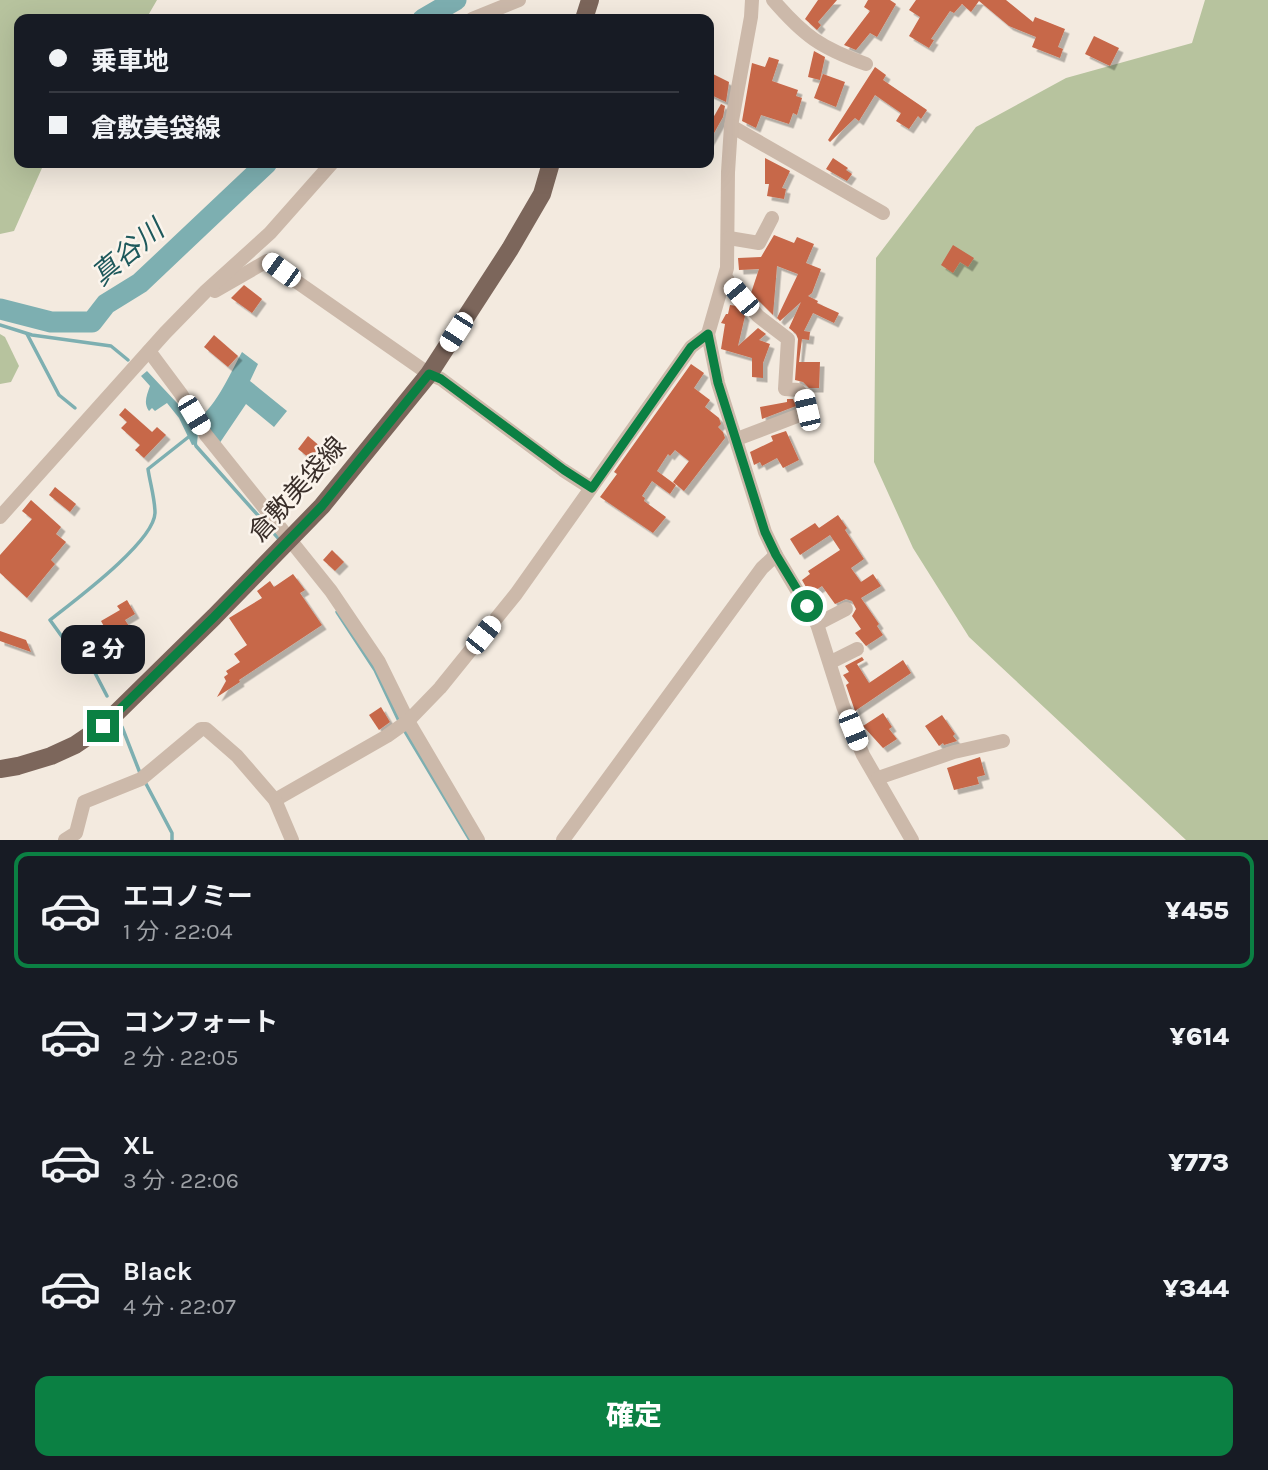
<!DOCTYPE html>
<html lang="ja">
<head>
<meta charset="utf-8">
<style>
  :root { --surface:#171b24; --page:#20242c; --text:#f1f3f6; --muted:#9ea1a6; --line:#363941; --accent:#0b8043 }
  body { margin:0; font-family:Karla,"Noto Sans JP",sans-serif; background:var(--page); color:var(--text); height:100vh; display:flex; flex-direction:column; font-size:26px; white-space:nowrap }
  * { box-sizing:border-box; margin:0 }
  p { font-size:23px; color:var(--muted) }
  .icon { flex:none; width:38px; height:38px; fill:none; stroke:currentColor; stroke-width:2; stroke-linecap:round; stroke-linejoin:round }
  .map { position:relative; height:840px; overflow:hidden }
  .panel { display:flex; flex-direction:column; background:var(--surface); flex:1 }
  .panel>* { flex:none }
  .banner { position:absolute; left:14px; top:14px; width:700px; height:154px; border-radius:14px; box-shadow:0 7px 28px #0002; display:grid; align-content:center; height:154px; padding:0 35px; background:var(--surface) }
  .end { position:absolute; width:32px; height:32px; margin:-16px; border:9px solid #0b8043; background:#fff; box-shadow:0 0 0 4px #fff }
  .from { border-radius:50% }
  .bubble { position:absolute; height:49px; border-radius:14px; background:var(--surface); box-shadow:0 7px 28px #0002; font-size:23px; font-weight:800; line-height:49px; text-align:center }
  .car { position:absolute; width:21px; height:42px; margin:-21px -10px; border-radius:9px; box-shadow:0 0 5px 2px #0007; background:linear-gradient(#fff 24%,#345 0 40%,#fff 0 76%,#345 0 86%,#fff 0) }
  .banner b { display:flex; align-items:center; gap:24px; height:66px; font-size:26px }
  .banner b+b { border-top:2px solid var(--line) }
  .banner i { width:18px; height:18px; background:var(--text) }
  ul { padding:12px 0 0; list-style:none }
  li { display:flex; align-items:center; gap:21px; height:116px; margin:0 14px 10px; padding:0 21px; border:4px solid transparent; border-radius:14px }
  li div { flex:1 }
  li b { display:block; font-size:26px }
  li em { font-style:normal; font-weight:800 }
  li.active { border-color:var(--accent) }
  li>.icon { width:63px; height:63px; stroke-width:1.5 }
  .action { display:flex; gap:14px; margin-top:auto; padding:14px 35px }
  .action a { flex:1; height:80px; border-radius:14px; background:var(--accent); color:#fff; font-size:28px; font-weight:800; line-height:80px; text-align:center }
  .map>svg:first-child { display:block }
</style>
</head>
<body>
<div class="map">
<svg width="1268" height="840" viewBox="0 0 1268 840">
  <defs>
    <filter id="shadow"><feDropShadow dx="4.5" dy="4.5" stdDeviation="0" flood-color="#0004"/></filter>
  </defs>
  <rect width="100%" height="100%" fill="#f3eadf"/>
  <g fill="#b7c39e">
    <polygon points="0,0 157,0 146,19 19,19 19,163 48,163 42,168 14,231 0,234"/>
    <polygon points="1205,0 1268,0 1268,840 1186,840 969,637 913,548 874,462 876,258 976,127 1066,78 1192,43"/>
    <polygon points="0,334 5,337 19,366 11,382 0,384"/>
  </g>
  <path fill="#7dafb1" d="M242 352 258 364 250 381 287 411 274 427 246 404 219 444 198 433 197 444 192 445 179 418 167 403 155 411 152 408 149 411C143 403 147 395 150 386L141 376 147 371 178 404 191 424C216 409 228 377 242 352Z"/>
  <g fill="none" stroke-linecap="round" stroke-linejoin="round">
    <g stroke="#7dafb1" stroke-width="3.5">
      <polyline points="0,325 32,335 111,346 128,360"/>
      <polyline points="27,334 59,395 75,408"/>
      <polyline points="194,440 196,446 279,539"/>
      <polyline points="337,612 375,670 399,721"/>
      <path d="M107 696 94 671 81 663 50 620C74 601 154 542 155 513 155 499 150 483 148 469L191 435"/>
      <polyline points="122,727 140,773"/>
      <polyline points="403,728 470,840"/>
      <polyline points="144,780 172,833 172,840"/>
    </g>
    <g stroke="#7dafb1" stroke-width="21">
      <polyline points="423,19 456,0"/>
      <polyline points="0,309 51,322 92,322 106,304 140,283 267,163"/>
    </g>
  </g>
  <g fill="#c76749" filter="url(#shadow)">
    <polygon points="818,0 837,0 818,22 821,25 817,30 805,19"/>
    <polygon points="868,0 890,0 896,4 877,37 870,33 856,50 844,45 870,11 864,7"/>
    <polygon points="916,0 1006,0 1033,22 1035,17 1065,29 1058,47 1063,49 1060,58 1032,47 1036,37 1009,26 979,1 971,12 962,4 954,13 950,11 931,39 934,40 929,48 909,36 920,17 909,10"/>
    <polygon points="1094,36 1119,48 1110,66 1085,54"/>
    <polygon points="814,51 825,57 820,80 808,77"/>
    <polygon points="769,57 779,60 772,81 798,90 796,96 802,98 797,115 793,113 789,124 761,115 756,128 742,121 752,63 765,67"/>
    <polygon points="875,67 886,75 883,80 927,110 921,119 918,116 909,129 896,121 901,113 875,95 859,121 855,118 830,142 828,140"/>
    <polygon points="709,72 729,82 726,102 709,94"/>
    <polygon points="823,74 845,82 836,107 814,98"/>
    <polygon points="721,104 725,106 723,117 709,142 709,125"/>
    <polygon points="765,158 790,171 782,188 786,189 784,199 767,196 769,184 765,184"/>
    <polygon points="833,158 848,168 846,170 852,174 847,181 826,169"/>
    <polygon points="774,235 794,243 797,237 814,244 806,263 821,269 812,293 808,296 818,301 817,303 839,313 834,323 813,313 804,331 810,332 809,340 802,339 799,362 820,362 819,388 809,388 803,382 795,380 798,339 796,334 789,328 801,302 780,321 777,318 798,274 777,266 773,315 751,293 759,269 739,270 738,258 761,257"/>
    <polygon points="953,245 974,258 968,267 960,262 953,273 941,265"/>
    <polygon points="244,285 262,299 252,313 231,298"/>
    <polygon points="730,305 737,306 745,316 738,346 758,328 766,334 759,340 770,344 763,363 763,378 752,377 752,358 721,349 725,324 721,323 726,314 728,314"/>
    <polygon points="214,335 238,356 228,367 204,347"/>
    <polygon points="691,364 704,373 694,388 710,400 705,407 719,418 721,424 718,427 723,432 725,438 684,491 673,482 689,461 675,450 670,456 668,454 657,471 676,485 670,494 652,481 642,496 645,498 644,501 666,517 653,533 600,497 617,474 614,472"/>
    <polygon points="787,399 793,399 796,406 762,419 760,407 787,402"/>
    <polygon points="125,408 152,432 157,427 166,435 144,458 135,450 140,445 121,428 127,422 119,415"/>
    <polygon points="786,431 799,460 783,468 777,458 762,466 760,462 754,465 750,452 773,441 771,436"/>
    <polygon points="308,436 322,448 313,461 298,449"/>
    <polygon points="55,487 76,504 70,512 49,495"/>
    <polygon points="31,500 61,527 56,534 66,542 51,560 55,564 27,598 0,573 0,555 32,519 22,511"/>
    <polygon points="838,515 847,528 845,530 864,559 851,568 861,582 873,574 881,586 861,598 879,624 877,626 883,635 866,646 855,633 861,629 852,616 856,609 852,601 846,599 835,604 822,586 810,594 802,580 810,574 808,571 840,550 830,535 800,555 790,539 815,523 819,528"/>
    <polygon points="332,550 344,562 335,571 323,560"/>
    <polygon points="293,574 305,590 300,593 322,625 239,680 240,682 217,697 226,681 224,677 228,674 226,671 240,662 234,654 247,645 229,618 262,598 257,591 270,581 274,587"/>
    <polygon points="127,600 135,614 125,620 133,632 130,634 136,644 121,654 117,648 101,659 103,663 94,668 85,655 80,658 75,650 106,630 101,621 120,610 117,606"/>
    <polygon points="0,631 26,640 31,652 0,641"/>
    <polygon points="862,657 864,660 857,664 869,683 903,660 911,673 855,711 846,685 849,683 843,675 849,672 845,666"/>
    <polygon points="381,707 390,722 379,730 369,715"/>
    <polygon points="883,713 892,727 889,729 897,739 883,748 863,726"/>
    <polygon points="942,715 955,734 953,736 957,741 944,745 943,743 939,746 925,726"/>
    <polygon points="980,757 985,775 977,777 979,784 954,790 947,768"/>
  </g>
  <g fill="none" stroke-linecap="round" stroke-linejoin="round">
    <g stroke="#ccb9aa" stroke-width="14">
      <polyline points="752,0 751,17 731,126 728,172 727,268 708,334 718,383 765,532 776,555 817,624 843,706 863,755 912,840"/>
      <path d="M773 0C804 36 821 48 866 64"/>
      <polyline points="472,19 519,0"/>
      <polyline points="731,126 883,213"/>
      <polyline points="729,238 759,243 772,218"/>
      <polyline points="726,278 758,316 788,339 785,389 798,390 803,396 807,410 805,413 737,439"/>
      <polyline points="215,291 267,261 429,374 441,379 563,470 591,488"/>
      <polyline points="149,351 181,394 206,435 331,591 379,662 408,721 478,840"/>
      <polyline points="0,517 165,333 206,291 270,233 332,163"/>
      <polyline points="817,624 846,609"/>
      <polyline points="831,662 857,649"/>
      <polyline points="878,778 954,752 1003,741"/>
      <polyline points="275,800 387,736 408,721 440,688 516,594 691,347 708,334"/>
      <polyline points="65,840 76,833 84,802 141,779 201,729 206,729 237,756 275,800 292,840"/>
      <polyline points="563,840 762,568 776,555"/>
    </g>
    <g stroke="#7c665b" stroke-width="18">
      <polyline points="584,19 590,0"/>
      <polyline points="0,769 18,766 51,756 75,745 103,726 214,617 322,506 429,374 510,249 542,194 551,163"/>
    </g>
  </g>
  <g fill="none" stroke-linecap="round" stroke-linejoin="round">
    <polyline stroke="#0b8043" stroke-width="9" points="103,726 214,617 322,506 429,374 441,379 564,470 592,488 691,347 708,334 718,383 765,532 776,555 807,606"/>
  </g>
  <g text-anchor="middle" stroke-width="5" stroke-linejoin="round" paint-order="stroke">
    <g font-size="26" fill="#3a2f2a" stroke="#fbf4ec">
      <text transform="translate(297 489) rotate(-48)" y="9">倉敷美袋線</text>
    </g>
    <g font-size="28" font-style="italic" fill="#1e595c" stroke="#fbf4ec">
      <text transform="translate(127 252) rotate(-40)" y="10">真谷川</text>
    </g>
  </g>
</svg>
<i class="end from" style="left:807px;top:606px"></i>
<i class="end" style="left:103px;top:726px"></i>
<div class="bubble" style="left:61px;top:625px;width:84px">2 分</div>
<i class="car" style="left:281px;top:270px;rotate:306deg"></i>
<i class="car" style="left:741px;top:297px;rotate:320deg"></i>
<i class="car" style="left:456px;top:332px;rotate:213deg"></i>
<i class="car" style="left:807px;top:410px;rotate:347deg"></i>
<i class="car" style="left:194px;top:415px;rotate:149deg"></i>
<i class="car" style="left:483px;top:635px;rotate:39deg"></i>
<i class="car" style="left:853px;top:730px;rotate:158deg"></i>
<div class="banner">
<b><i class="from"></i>乗車地</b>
<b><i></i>倉敷美袋線</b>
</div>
</div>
<section class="panel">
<ul>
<li class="active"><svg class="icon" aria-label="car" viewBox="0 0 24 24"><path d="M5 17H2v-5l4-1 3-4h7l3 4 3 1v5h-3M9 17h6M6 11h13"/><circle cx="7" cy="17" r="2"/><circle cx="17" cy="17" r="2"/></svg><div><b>エコノミー</b><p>1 分 · 22:04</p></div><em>¥455</em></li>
<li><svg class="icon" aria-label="car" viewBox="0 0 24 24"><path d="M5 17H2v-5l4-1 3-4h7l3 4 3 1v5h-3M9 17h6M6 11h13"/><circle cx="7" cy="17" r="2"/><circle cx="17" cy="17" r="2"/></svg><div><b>コンフォート</b><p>2 分 · 22:05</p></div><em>¥614</em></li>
<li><svg class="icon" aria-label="car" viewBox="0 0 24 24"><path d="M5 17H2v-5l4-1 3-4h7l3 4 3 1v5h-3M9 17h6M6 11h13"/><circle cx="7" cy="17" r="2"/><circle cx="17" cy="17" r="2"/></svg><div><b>XL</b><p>3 分 · 22:06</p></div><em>¥773</em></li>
<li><svg class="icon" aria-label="car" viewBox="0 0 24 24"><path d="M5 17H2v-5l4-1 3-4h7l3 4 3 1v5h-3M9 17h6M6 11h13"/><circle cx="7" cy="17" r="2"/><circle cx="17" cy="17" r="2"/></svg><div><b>Black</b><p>4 分 · 22:07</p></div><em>¥344</em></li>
</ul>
<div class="action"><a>確定</a></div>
</section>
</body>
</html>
